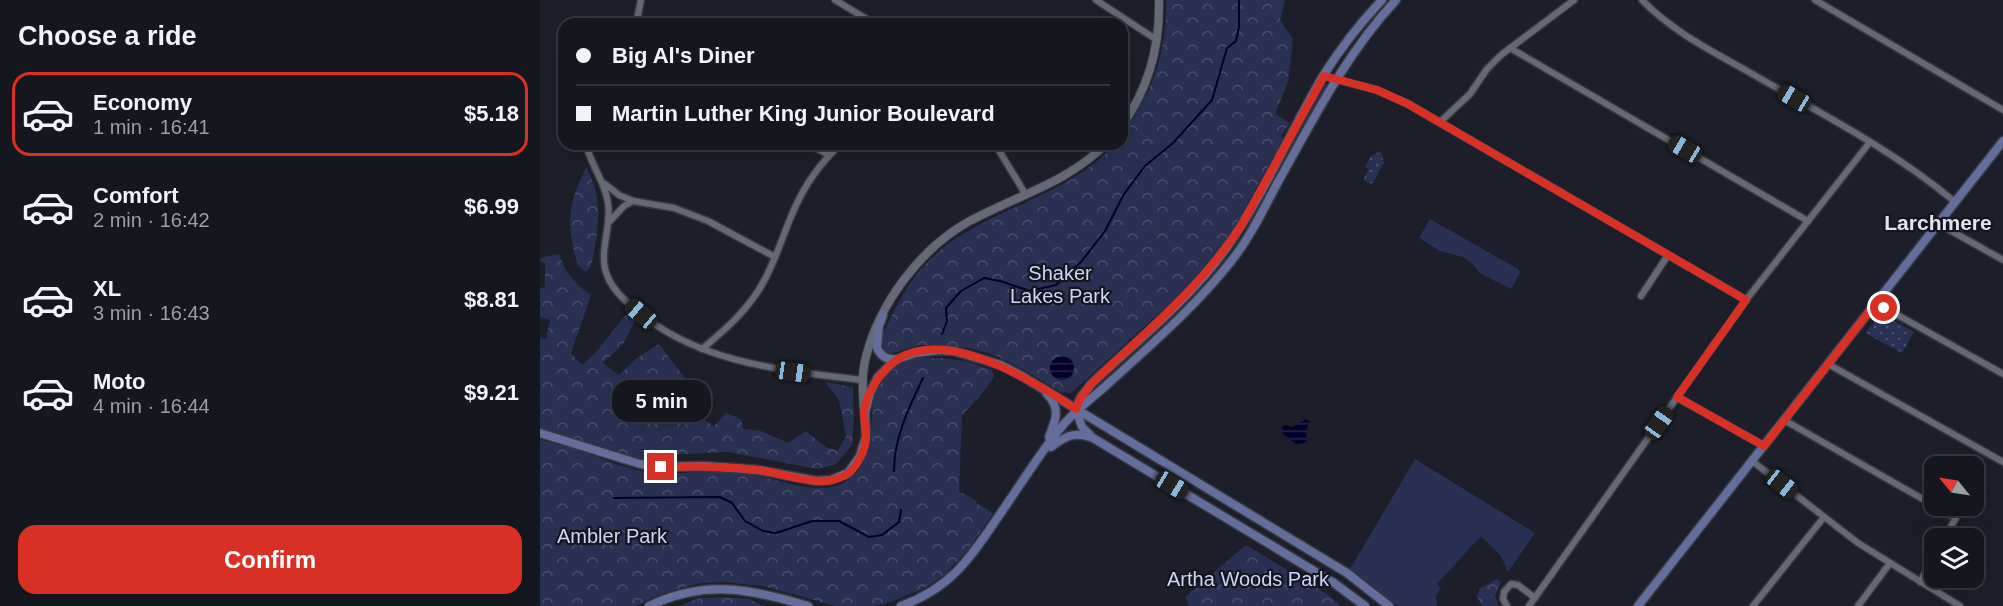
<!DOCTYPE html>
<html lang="en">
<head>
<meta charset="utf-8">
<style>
  :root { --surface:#15171f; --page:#1e2028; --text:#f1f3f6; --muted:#9d9fa4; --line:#34363d; --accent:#d93025 }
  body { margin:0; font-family:Arial,sans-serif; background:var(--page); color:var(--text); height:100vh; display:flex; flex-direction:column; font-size:22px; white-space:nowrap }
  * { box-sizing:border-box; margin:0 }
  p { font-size:20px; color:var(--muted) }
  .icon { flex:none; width:33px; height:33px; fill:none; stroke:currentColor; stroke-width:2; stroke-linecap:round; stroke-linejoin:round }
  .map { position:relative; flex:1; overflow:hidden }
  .sheet { display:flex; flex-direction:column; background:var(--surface); width:540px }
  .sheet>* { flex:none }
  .guide { position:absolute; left:18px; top:18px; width:570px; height:132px; border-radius:18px; box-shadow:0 6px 24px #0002,0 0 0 2px var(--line); display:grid; align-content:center; height:132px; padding:0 18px; background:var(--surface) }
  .needle { width:39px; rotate:300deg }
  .tools { position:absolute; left:1384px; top:456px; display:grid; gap:12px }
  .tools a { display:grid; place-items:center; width:60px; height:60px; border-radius:12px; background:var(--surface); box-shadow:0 6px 24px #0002,0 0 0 2px var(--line); font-size:30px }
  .end { position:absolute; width:27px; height:27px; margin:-14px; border:8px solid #d93025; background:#fff; box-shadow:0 0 0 3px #fff }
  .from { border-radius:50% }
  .bubble { position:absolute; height:42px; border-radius:18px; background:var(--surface); box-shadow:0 6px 24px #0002,0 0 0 2px var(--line); font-size:20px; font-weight:700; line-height:42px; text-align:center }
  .car { position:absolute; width:18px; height:36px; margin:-18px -9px; border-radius:8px; box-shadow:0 0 4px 2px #0007; background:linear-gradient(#222 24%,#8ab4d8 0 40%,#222 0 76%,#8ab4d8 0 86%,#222 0) }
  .guide b { display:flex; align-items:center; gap:21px; height:57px; font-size:22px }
  .guide b+b { border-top:2px solid var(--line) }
  .guide i { width:15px; height:15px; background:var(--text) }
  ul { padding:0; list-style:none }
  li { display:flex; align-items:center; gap:18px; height:84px; margin:0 12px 9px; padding:0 6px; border:3px solid transparent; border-radius:18px }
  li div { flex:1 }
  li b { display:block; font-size:22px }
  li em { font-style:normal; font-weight:700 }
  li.current { border-color:var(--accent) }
  li>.icon { width:54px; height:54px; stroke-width:1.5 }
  h2 { padding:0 18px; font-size:27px; line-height:72px }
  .primary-button { display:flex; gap:12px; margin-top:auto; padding:12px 18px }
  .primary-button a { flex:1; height:69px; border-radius:18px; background:var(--accent); color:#fff; font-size:24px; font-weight:700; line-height:69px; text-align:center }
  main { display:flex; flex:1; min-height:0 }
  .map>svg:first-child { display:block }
</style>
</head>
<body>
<main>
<section class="sheet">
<h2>Choose a ride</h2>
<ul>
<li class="current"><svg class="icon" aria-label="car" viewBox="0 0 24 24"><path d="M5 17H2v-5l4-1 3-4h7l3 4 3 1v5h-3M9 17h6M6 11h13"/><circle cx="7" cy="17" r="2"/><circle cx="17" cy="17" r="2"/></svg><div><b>Economy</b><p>1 min · 16:41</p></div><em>$5.18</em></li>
<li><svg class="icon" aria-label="car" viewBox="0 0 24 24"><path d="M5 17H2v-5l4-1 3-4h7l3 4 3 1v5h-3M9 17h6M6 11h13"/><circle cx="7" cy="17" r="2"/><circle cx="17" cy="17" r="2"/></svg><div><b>Comfort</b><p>2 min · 16:42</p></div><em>$6.99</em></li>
<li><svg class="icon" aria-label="car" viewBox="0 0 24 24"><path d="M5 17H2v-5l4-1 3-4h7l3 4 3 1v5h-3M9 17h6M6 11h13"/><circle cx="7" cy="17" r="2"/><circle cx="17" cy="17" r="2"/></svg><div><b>XL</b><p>3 min · 16:43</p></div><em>$8.81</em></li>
<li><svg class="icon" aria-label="car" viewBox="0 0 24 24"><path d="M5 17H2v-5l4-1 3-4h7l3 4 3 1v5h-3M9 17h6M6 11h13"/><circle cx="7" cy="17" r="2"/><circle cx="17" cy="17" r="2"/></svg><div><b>Moto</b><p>4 min · 16:44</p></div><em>$9.21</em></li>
</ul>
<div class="primary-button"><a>Confirm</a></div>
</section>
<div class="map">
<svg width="1463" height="606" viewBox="0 0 1463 606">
  <defs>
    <pattern id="forest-crowns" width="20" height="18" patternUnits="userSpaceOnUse" patternTransform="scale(1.5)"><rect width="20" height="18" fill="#293052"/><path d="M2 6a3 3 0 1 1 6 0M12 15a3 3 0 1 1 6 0" fill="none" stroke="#484e6b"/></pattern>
    <pattern id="garden-dots" width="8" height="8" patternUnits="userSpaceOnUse" patternTransform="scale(1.5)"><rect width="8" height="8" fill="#293052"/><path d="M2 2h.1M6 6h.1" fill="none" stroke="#484e6b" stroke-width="1.8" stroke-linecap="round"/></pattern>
    <pattern id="water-rules" width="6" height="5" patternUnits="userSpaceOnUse" patternTransform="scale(1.5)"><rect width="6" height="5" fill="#030129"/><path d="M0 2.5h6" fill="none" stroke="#272648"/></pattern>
  </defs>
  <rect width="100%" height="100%" fill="#1c1f29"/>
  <g fill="#293052">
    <polygon points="785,83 788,85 711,226 708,224"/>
    <polygon points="890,219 978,269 980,273 971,289 941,274 931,263 923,257 900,251 881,239 879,238"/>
    <polygon points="875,459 995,533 968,572 961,556 941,536 897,584 901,588 896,596 897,606 857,606 810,569"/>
  </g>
  <g fill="url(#forest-crowns)">
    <path d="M626 0H745L740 20 753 39 748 82 735 114 750 123 741 136 744 138 691 234 671 260 635 299 531 393 520 392 484 370 457 356 430 348 380 345 347 355 340 349C342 332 351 317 359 302 394 234 452 221 515 188 536 177 559 163 574 144H582C582 125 600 108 608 91 621 64 627 30 626 0Z"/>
    <path d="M46 167C65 200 58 232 51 267L46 272 38 266C26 224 27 208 46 167Z"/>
    <path d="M19 254C25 273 35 284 51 295L31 353 42 365 57 351 87 313 96 319 83 344 63 363 79 375 97 358 119 344 154 390 156 415 174 426 186 413 201 419 203 429 221 431 248 443 266 431 286 447 298 451 306 436 303 420 299 400 285 382 313 387 314 418 312 445 296 464 278 469 188 452 127 455 146 466 121 467 0 433V338L6 339 10 320 0 317V288L5 287V263L1 262 0 258Z"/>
    <path d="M399 358 425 361 452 370 454 377C445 391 434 403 422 415L419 491 437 501 436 503 453 513 428 550 404 575 383 589 345 604 333 606H296L223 586 185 582 160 583 141 588 116 596 96 606H0V440C35 446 66 463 100 471 130 477 161 469 191 471 224 472 273 499 303 483 327 470 330 443 332 419 333 412 332 403 334 397 340 380 355 364 372 359 380 357 391 358 399 358Z"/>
    <polygon points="706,545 787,594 801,606 649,606 645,597"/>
    <polygon points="957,579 961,582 955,596 959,606 942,606 937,597 939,589"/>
    <polygon points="184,597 209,599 223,606 138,606 159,598"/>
  </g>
  <g fill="url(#garden-dots)">
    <polygon points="841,151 844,163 832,184 823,180 829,169 825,167 831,156"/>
    <polygon points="1341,314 1374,332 1362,353 1325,333"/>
  </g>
  <g fill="url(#water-rules)">
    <circle cx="522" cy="368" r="12"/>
    <polygon points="766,419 770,422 766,430 767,440 764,443 756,444 743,434 742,427 746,425 752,427"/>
  </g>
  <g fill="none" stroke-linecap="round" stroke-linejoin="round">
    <g stroke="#030129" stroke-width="2">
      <polyline points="402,334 407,321 406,308 421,291 444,278 460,281 490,291 516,285 541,262 565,231 584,194 605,166 633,143 672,100 687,48 696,41 699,27 699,0"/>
      <path d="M354 471C354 437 369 408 383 378"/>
      <polyline points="74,498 180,497 192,503 205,521 223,531 236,533 272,521 299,521 329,537 342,535 359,522 361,510"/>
    </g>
    <defs>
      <g id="minor">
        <polyline points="295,0 335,24"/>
        <polyline points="556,0 617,40"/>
        <path d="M1102 0C1132 31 1170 50 1207 71 1278 112 1352 149 1415 202"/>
        <polyline points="1275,0 1463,110"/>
        <polyline points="96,24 101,0"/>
        <polyline points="970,48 1268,221"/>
        <polyline points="784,76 837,90 868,104 1206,300"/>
        <polyline points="900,122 930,94 947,69 961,55 1034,0"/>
        <path d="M46 144C51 166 65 181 68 203 72 227 58 252 67 275 72 289 84 300 96 310 159 364 243 370 322 380"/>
        <polyline points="269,144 289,155"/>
        <polyline points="455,144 486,195"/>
        <polyline points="65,184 79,195 93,201 134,208 168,221 235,257"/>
        <polyline points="70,221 84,206 93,201"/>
        <polyline points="1399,224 1463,260"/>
        <polyline points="1101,296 1128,255"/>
        <polyline points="1336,303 1463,374"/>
        <path d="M162 349C186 329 209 309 224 281 236 259 243 235 253 212 264 186 280 163 301 144"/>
        <polyline points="1288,364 1463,462"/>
        <polyline points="1137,397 1224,446"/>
        <polyline points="1244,420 1416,518 1404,538"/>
        <polyline points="1212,461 1318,543 1420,606"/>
        <polyline points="1380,582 1395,555"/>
        <polyline points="967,606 963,599 964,592 971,584 978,585 995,598"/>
        <polyline points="989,606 1206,300 1330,142"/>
        <polyline points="1213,606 1284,517"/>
        <polyline points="1318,606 1350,563"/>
      </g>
      <g id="tertiary">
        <path d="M582 125C609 88 620 45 619 0"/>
        <path d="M324 411C323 393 321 375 326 357 339 304 380 249 428 222 477 195 524 185 566 144"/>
      </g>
      <g id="secondary">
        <path d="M343 315 339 326 337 348C341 357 348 360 357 359"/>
        <path d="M507 394C521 408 516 420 509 437"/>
        <path d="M537 407 541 397 552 383C597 341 652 297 687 247 725 193 750 132 783 76 800 49 820 23 842 0"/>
        <polyline points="536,409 542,427 553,438 794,583 825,606"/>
        <polyline points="0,433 100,464 121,467 162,466 192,468 218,470 277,481 291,480 308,473 320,456 326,437 325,413 330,393 338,377 351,364 358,359 375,353 399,350 414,351 461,365 480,375 807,573 849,606"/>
        <path d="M511 447C524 437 534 431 550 437"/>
        <path d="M109 606C165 579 211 589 268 606"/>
        <path d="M361 606C409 589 429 560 456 520 477 490 496 459 518 431 534 410 552 399 571 381 613 343 657 305 692 260 711 236 724 208 738 182 774 118 806 54 856 0"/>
        <polyline points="1098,606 1463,141"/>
      </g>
    </defs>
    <use href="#minor" stroke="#373941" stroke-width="9"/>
    <use href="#tertiary" stroke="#373941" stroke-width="10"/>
    <use href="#secondary" stroke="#373941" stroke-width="11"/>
    <use href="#minor" stroke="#656975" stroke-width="6"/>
    <use href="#tertiary" stroke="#656975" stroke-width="8"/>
    <use href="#secondary" stroke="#656e9a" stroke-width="8"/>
  </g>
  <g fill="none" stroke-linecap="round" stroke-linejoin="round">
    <path stroke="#d93025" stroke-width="8" d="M121 467C153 466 185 466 217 470 239 472 262 482 284 481 291 481 299 478 306 475 317 468 326 449 326 436 326 428 324 420 324 413 326 396 335 381 346 369 394 318 491 380 536 409L541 397 552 383C605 333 661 287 701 226L784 76 837 90 868 104 1206 300 1137 397 1224 446 1336 303 1344 308"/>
  </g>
  <g text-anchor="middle" stroke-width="4.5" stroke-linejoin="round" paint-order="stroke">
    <g font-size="20" fill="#ccd6f5" stroke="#13151f">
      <text x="520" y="280">Shaker<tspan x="520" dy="23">Lakes Park</tspan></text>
      <text x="72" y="543">Ambler Park</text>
      <text x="708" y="586">Artha Woods Park</text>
    </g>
    <g font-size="21" font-weight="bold" fill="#e2e4ec" stroke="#13151f">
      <text x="1398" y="230">Larchmere</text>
    </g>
  </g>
</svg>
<div class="tools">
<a><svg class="needle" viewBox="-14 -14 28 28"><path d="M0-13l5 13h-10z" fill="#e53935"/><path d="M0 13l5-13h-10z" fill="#9d9fa4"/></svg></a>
<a><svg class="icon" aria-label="layers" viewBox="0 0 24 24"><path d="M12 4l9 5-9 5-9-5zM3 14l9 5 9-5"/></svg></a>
</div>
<i class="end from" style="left:1344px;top:308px"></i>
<i class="end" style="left:121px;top:467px"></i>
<div class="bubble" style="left:72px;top:380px;width:99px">5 min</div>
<i class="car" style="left:1254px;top:98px;rotate:300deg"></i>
<i class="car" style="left:1145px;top:149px;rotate:300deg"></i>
<i class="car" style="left:101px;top:314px;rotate:310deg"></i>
<i class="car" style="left:253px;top:372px;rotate:98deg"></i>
<i class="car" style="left:1119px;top:423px;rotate:35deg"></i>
<i class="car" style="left:1242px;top:484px;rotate:128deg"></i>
<i class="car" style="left:632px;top:485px;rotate:121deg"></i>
<div class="guide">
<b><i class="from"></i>Big Al's Diner</b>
<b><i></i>Martin Luther King Junior Boulevard</b>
</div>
</div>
</main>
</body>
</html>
